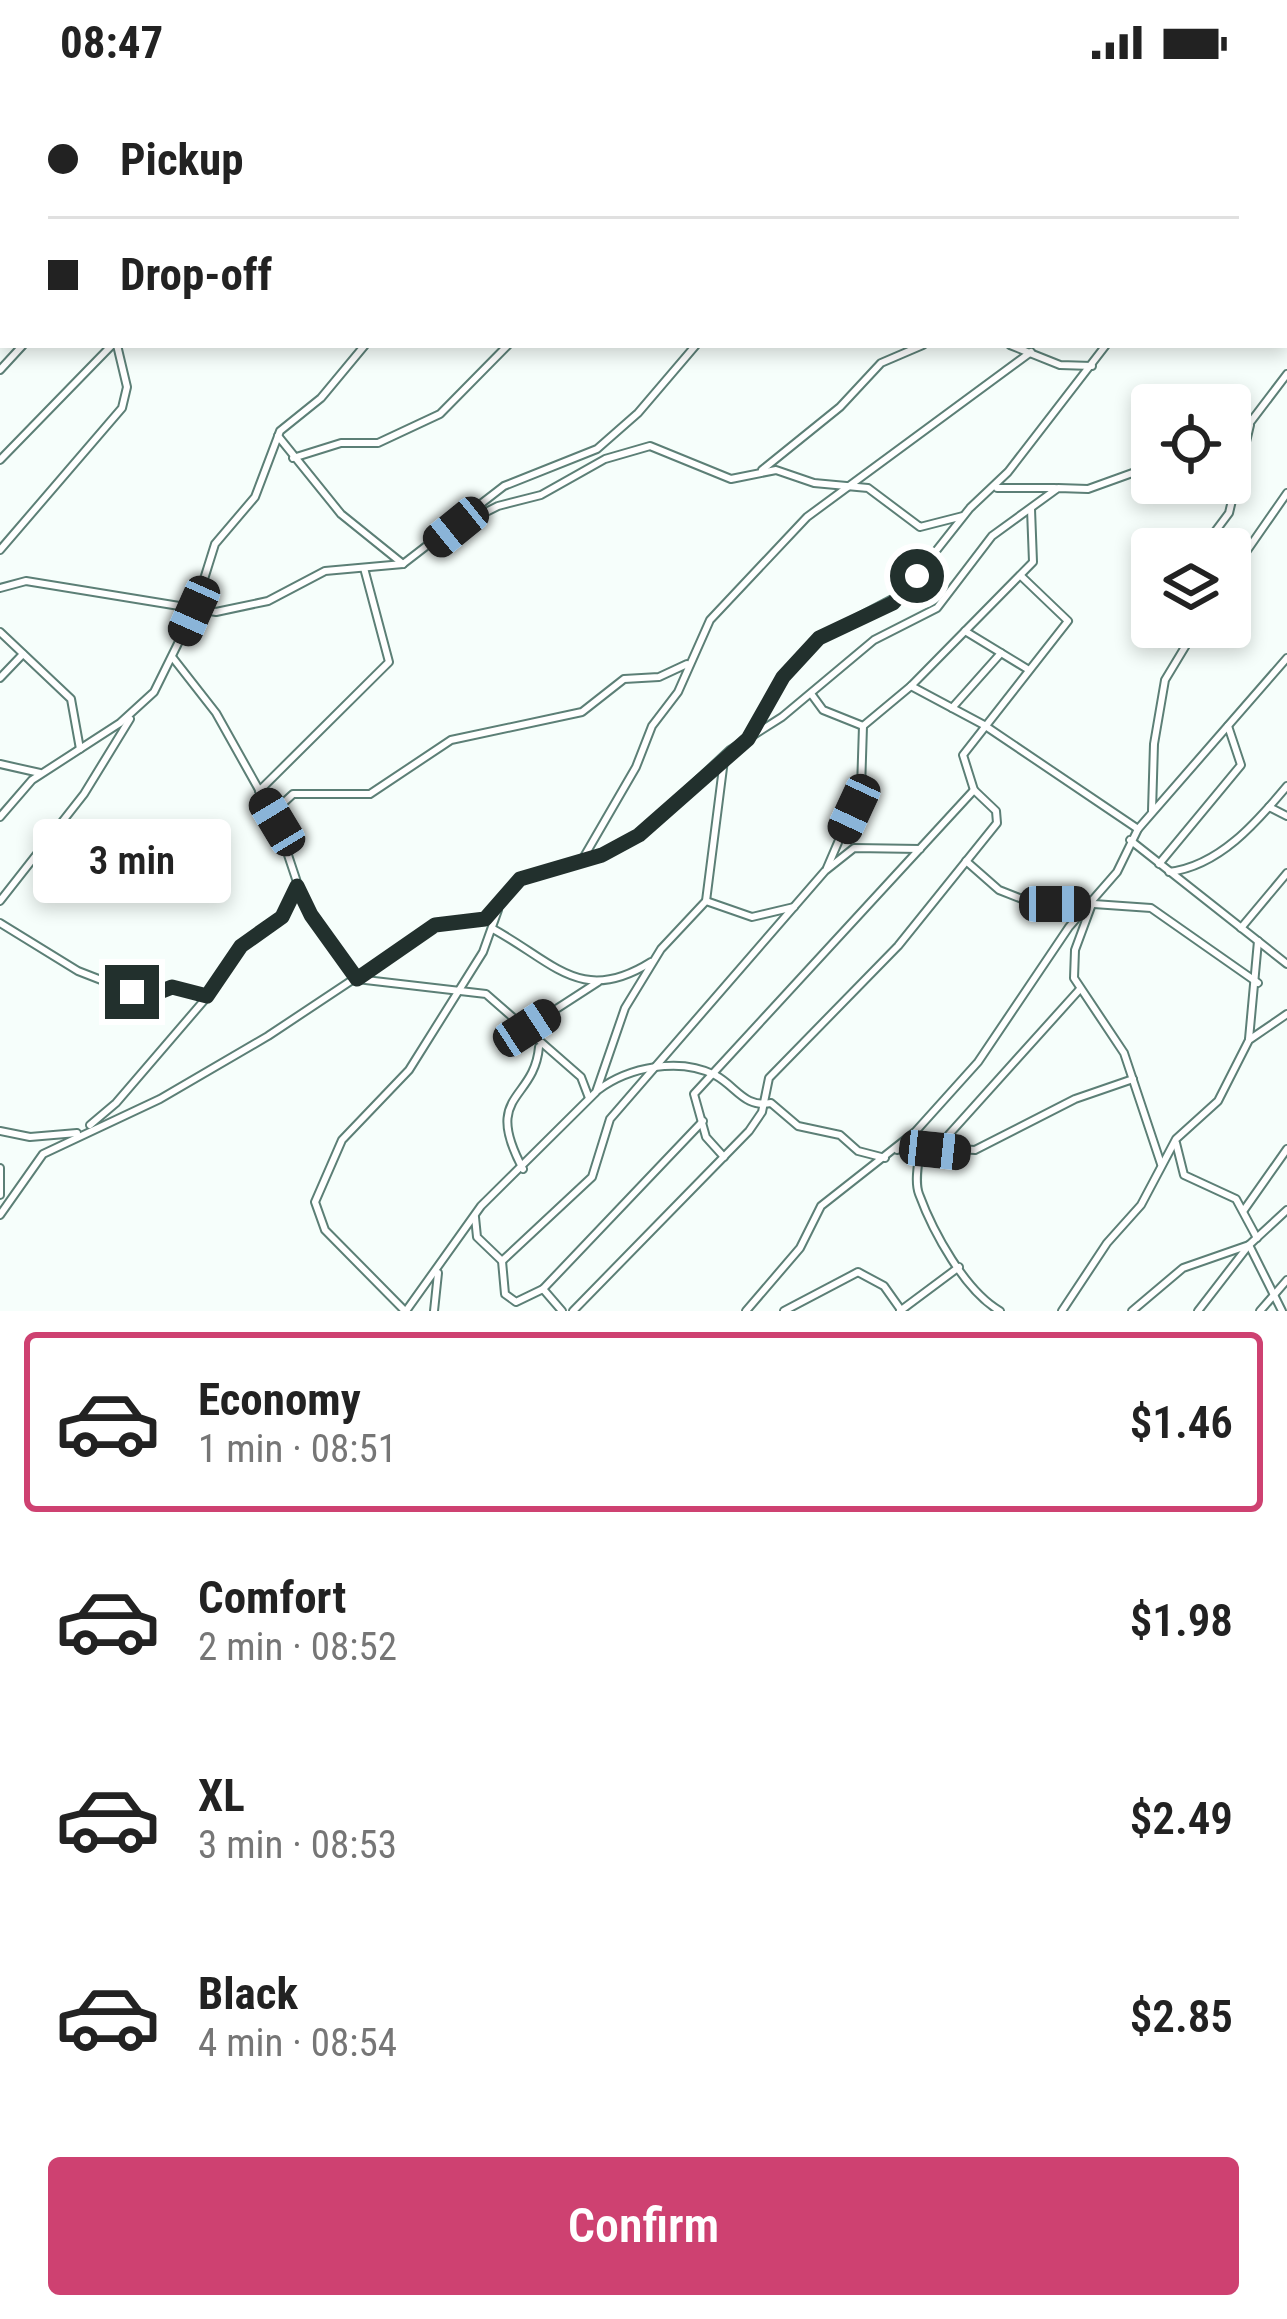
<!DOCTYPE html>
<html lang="en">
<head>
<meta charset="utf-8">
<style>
  :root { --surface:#fff; --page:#f6f6f6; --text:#222; --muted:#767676; --line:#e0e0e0; --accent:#ce4171 }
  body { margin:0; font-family:"Roboto Condensed",sans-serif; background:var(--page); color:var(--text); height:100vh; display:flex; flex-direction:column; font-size:45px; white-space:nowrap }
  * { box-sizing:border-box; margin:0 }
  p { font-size:39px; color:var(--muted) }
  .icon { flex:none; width:66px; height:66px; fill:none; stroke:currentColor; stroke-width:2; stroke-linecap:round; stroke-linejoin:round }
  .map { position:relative; height:1227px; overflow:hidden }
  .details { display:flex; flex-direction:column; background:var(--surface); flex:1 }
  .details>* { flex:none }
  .hud { position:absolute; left:0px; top:0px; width:1287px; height:264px; box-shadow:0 6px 18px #0003; display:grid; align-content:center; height:264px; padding:0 48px; background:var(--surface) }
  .tools { position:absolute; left:1131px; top:300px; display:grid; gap:24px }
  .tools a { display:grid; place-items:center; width:120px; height:120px; border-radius:12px; background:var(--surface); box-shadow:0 6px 18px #0003; font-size:60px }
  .end { position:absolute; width:54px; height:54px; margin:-27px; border:15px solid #22302d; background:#fff; box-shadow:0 0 0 6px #fff }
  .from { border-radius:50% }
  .bubble { position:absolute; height:84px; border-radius:12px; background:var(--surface); box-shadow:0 6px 18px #0003; font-size:39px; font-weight:600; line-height:84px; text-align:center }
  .car { position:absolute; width:36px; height:72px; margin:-36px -18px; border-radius:15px; box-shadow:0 0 9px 3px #0007; background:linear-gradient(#222 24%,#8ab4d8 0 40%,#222 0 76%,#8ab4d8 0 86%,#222 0) }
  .hud b { display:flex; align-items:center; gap:42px; height:114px; font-size:45px }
  .hud b+b { border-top:3px solid var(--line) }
  .hud i { width:30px; height:30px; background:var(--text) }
  ul { padding:21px 0 0; list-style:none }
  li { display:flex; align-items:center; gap:36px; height:180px; margin:0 24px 18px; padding:0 24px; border:6px solid transparent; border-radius:12px }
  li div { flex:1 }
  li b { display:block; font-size:45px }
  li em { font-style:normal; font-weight:600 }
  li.on { border-color:var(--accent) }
  li>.icon { width:108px; height:108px; stroke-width:1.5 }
  .cta { display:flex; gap:24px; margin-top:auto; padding:24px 48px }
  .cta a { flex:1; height:138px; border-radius:12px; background:var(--accent); color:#fff; font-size:48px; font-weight:600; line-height:138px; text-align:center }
  .status { display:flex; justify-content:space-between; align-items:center; height:84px; padding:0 60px; background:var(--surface); direction:ltr }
  .status svg { height:33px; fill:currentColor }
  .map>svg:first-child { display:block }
</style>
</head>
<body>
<div class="status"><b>08:47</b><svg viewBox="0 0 49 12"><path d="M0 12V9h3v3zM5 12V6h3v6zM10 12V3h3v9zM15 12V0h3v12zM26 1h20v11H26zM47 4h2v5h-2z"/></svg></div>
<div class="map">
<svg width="1287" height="1227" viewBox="0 0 1287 1227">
  <rect width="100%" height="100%" fill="#f6fefb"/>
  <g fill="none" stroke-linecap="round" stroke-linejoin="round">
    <defs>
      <g id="minor">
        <polyline points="461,0 466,3"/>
        <polyline points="1017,0 1020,3"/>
        <polyline points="1124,0 1130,3"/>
        <polyline points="240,3 243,0"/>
        <polyline points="606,3 608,0"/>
        <polyline points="991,3 994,0"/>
        <polyline points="1030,3 1032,0"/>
        <polyline points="1201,3 1209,0"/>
        <polyline points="1284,71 1287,69"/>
        <polyline points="0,103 3,106"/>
        <polyline points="1284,141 1287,145"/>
        <polyline points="0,156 3,153"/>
        <polyline points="1284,171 1287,171"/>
        <polyline points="1010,261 1060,281 1092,282"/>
        <polyline points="0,286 23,261"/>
        <polyline points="278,352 341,430 403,480"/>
        <polyline points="1230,365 1287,290"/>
        <polyline points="293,374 341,359 378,359 440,330 508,261"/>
        <polyline points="0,376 112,261"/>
        <polyline points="762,386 840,323 881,279 923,261"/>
        <polyline points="997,404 1055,404"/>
        <polyline points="464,439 498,422 541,411 605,375 650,362 731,395 776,386 814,399 868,404 920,443 963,432"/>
        <polyline points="1202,465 1229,429 1250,341"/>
        <polyline points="0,466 122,324 127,303 117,261"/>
        <polyline points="1230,491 1287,409"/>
        <polyline points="0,504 26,497 216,528 268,517 325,487 403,480 504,402 597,365 638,329 696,261"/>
        <polyline points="965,547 1029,586"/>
        <polyline points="0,548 71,615 80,665"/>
        <polyline points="173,574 216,629 277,738 304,819 357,895 486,910 581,993 589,1014"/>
        <polyline points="0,594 23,570"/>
        <polyline points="911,602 984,641 1138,745"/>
        <polyline points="812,611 823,626 863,642"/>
        <polyline points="952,624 1001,569"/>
        <polyline points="750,652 783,593 819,554 902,510 970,424 1008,388 1106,261"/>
        <polyline points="0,680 40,689"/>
        <polyline points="259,707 389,578 364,484"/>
        <polyline points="1269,723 1287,732"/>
        <polyline points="1152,727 1154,660 1165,596 1197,543"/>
        <polyline points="0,733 32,696 120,639 154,608 194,527 215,460 255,413 280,347 321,314 365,261"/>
        <polyline points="277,734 279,723 293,710 370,710 451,656 582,628 624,595 659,593 687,580"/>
        <polyline points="1130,756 1287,880"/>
        <polyline points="585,771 636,683 652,642 678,608 710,536 807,433 1031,268"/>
        <polyline points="966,777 999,806 1022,815 1151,824 1258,899"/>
        <polyline points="1159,780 1241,681 1228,642"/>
        <polyline points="827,784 861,705 863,642 911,602 1033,478 1031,425"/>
        <path d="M1169 788C1219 782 1256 739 1287 702"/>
        <polyline points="0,817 84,710 130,635"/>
        <polyline points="706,817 752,833 794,823"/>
        <polyline points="1092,820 1075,866 1074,894 1124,969 1161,1080"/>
        <polyline points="0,839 78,887 132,908 152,911 172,903 207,912"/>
        <polyline points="1241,844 1287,789"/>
        <path d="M493 845C554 878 581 922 651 878"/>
        <polyline points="527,944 598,898"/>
        <polyline points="1249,955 1258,857"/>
        <path d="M598 1006C629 983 679 973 715 991 737 1003 744 1024 771 1019L798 1042 840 1051 858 1067 885 1074"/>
        <polyline points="90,1041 116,1019 213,906 241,862 282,833 296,806"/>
        <polyline points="0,1047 30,1053 77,1049"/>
        <polyline points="1176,1059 1184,1091 1236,1115 1257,1154"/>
        <path d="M920 1063C919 1077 914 1097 919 1110 933 1148 965 1207 1000 1227"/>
        <polyline points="897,1066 907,1062 975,1066 1075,1015 1133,995"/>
        <polyline points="935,1066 1080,905"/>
        <polyline points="724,1073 706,1053 694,1010 974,706"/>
        <polyline points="0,1084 0,1111"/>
        <path d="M523 1085C482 1009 534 1018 539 963"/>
        <polyline points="1244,1126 1287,1065"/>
        <polyline points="0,1131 43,1070 160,1015 268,952 435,841 485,835 520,795 602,771 639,751 730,666 782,633 874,556 937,524 992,452 1058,404 1088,405 1138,387 1152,389"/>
        <polyline points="475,1133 477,1153 502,1177 505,1210 516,1218 543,1205 703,1037"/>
        <polyline points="502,1177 592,1093 610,1035 825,787 854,764 920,765"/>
        <polyline points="543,1205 562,1227"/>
        <polyline points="405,1227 325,1146 315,1118 342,1056 409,986 483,868 498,826"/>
        <polyline points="406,1227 481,1122 596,1008 625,924 661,865 706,817 724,676"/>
        <polyline points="434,1227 438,1189"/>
        <polyline points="573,1227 749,1047 762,1028 769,994 898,862 997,739 996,727 974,706 963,671 1068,537 1021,492"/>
        <polyline points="746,1227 800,1164 821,1122 915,1048 978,978 1069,843 1117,788 1138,745 1287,574"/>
        <polyline points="784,1227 858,1188 884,1202 901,1226"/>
        <polyline points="900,1227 959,1183"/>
        <polyline points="1062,1227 1107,1159 1141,1121 1176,1055 1218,1017 1249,956 1287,930"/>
        <polyline points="1132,1227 1183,1184 1249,1161 1282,1227"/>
        <polyline points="1198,1227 1249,1161 1287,1126"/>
        <polyline points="1260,1227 1287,1196"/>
      </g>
    </defs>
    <use href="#minor" stroke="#5c7f76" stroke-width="10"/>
    <use href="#minor" stroke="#fff" stroke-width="6"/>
  </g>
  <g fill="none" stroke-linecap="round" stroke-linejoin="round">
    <polyline stroke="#22302d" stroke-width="15" points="132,908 152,911 172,903 207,912 241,862 282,833 297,802 311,831 357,895 435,841 485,835 520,795 602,771 639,751 748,655 783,593 819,554 893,519 917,492"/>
  </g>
</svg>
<div class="tools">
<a><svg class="icon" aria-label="locate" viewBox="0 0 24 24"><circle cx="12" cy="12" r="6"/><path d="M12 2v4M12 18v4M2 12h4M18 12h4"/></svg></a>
<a><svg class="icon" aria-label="layers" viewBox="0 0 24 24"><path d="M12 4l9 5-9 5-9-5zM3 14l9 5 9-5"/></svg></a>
</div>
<i class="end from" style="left:917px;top:492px"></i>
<i class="end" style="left:132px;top:908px"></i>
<div class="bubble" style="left:33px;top:735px;width:198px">3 min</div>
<i class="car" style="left:456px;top:443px;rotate:231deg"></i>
<i class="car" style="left:194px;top:527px;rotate:204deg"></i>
<i class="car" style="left:854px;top:725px;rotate:205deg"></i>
<i class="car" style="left:277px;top:738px;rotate:329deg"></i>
<i class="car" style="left:1055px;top:820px;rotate:90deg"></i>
<i class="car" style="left:527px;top:944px;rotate:57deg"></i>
<i class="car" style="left:935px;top:1066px;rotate:96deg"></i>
<div class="hud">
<b><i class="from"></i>Pickup</b>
<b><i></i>Drop-off</b>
</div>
</div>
<section class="details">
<ul>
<li class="on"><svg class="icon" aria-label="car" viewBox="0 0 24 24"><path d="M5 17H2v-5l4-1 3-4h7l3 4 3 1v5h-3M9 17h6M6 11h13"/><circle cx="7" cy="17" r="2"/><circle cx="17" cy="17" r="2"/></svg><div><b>Economy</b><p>1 min · 08:51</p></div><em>$1.46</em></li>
<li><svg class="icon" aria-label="car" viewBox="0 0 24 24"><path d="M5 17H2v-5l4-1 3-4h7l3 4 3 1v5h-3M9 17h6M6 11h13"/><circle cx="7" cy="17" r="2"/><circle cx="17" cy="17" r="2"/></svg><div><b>Comfort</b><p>2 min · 08:52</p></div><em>$1.98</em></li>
<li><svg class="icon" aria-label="car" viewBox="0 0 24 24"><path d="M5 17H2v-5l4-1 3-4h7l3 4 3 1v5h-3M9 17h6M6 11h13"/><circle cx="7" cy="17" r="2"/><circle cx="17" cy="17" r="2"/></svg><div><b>XL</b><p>3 min · 08:53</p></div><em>$2.49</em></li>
<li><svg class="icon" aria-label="car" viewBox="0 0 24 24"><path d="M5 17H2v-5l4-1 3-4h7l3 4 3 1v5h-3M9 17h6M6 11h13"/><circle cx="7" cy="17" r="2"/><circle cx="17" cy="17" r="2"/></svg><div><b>Black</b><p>4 min · 08:54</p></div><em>$2.85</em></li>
</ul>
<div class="cta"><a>Confirm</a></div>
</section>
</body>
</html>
